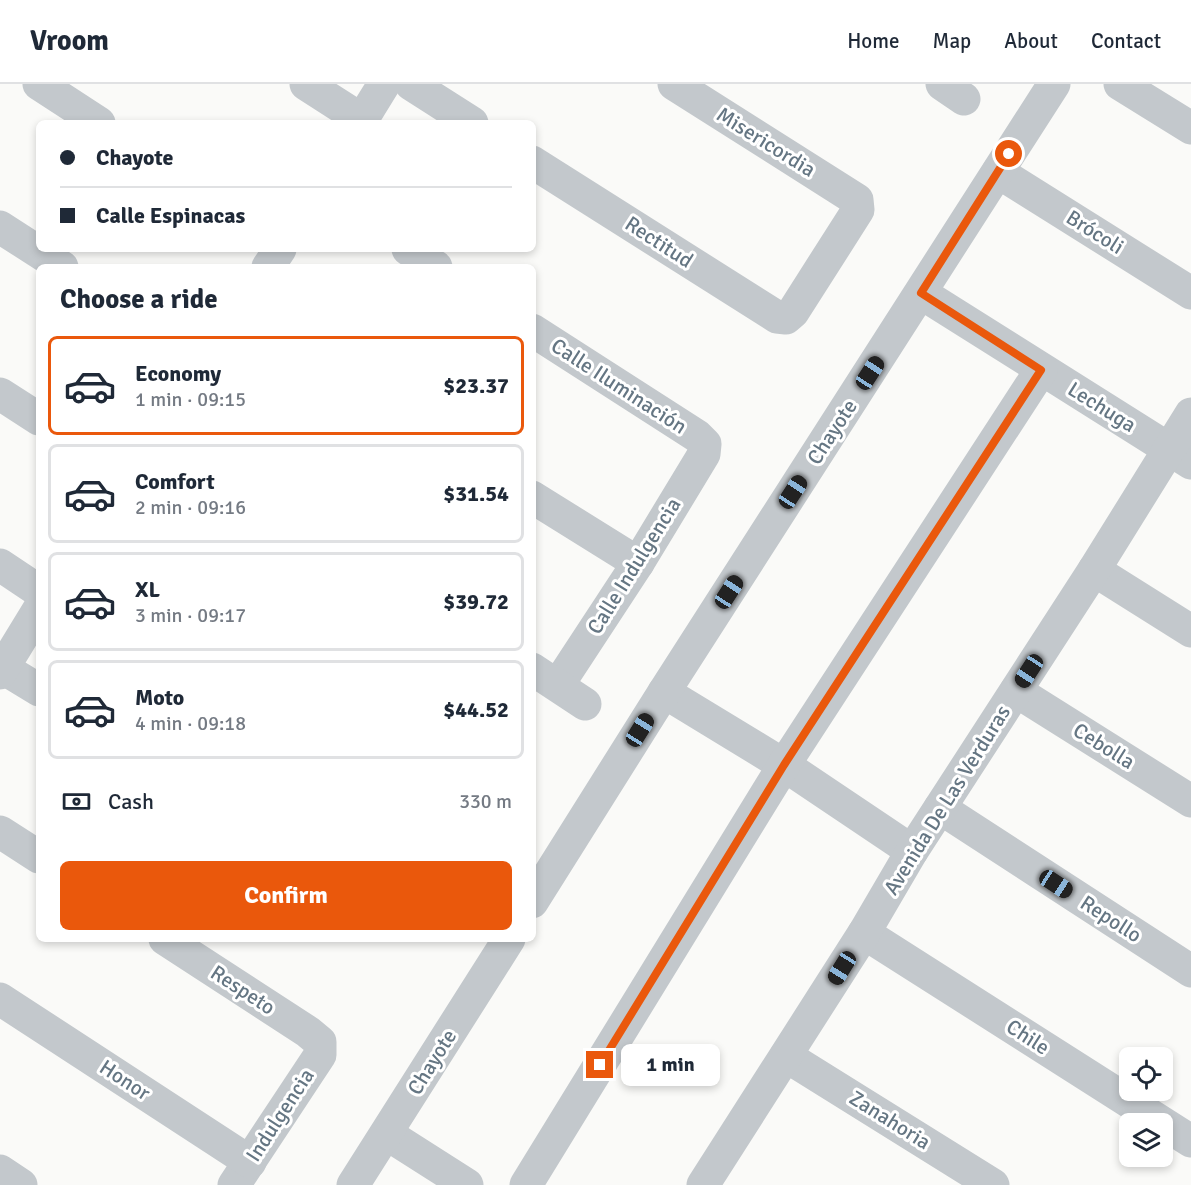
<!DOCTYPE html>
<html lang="en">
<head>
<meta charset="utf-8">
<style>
  :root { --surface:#fff; --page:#f6f6f7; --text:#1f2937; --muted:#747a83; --line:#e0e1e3; --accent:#ea580c }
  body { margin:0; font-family:Signika,sans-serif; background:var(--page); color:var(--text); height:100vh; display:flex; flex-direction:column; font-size:22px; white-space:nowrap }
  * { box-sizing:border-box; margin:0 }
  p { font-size:20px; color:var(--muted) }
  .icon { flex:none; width:33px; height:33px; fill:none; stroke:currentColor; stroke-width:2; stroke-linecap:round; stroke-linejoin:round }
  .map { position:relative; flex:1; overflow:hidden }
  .panel { position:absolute; left:36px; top:180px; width:500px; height:678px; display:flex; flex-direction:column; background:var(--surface); border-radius:9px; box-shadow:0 3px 9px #0003 }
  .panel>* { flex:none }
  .top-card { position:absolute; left:36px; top:36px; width:500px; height:132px; border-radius:9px; box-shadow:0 3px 9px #0003; display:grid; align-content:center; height:132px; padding:0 24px; background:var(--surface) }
  .controls { position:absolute; left:1119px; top:963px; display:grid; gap:12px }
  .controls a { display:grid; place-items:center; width:54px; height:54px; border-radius:9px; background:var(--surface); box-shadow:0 3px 9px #0003; font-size:30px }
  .end { position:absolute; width:27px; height:27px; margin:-14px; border:8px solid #ea580c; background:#fff; box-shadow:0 0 0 3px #fff }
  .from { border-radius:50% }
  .bubble { position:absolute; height:42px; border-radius:9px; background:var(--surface); box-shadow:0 3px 9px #0003; font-size:20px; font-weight:800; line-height:42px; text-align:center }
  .car { position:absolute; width:18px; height:36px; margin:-18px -9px; border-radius:8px; box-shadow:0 0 4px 2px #0007; background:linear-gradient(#222 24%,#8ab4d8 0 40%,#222 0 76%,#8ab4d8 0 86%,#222 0) }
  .top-card b { display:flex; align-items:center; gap:21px; height:57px; font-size:22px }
  .top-card b+b { border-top:2px solid var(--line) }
  .top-card i { width:15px; height:15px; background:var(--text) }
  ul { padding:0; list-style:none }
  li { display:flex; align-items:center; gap:18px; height:99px; margin:0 12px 9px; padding:0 12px; border:3px solid var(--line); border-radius:9px }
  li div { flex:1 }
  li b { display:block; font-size:22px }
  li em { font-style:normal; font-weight:800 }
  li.active { border-color:var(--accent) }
  li>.icon { width:54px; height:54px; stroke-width:1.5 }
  h2 { padding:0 24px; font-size:27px; line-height:72px }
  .pay { display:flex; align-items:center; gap:15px; height:66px; padding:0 24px; font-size:22px }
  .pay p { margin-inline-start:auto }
  .cta { display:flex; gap:12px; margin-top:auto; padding:12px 24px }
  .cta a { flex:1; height:69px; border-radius:9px; background:var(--accent); color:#fff; font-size:24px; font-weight:800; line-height:69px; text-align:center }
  header { display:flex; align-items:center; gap:36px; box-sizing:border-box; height:84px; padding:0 30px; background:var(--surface); border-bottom:2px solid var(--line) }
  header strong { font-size:28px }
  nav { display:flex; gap:33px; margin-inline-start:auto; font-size:21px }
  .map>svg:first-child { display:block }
</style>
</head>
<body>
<header>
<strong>Vroom</strong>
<nav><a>Home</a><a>Map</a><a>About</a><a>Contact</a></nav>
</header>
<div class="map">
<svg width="1191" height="1101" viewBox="0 0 1191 1101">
  <rect width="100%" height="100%" fill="#fafaf8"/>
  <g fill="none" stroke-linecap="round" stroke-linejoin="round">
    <g stroke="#c3c8cc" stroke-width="33">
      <polyline points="39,0 99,39"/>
      <polyline points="306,0 362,36"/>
      <polyline points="411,0 472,39"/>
      <polyline points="942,0 964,15"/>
      <polyline points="1120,0 1191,44"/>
      <polyline points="360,39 384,0"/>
      <polyline points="532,78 777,233 786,234 793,228 858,126 857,116 674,0"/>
      <polyline points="998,88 1191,209"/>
      <polyline points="0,143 62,183"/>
      <polyline points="408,165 436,183"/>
      <polyline points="268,183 280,165"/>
      <polyline points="921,209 1191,379"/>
      <polyline points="532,246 697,352 705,360 704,370 638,479 558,601"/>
      <polyline points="0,310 39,335"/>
      <polyline points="532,413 638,479"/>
      <polyline points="0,481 39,507"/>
      <polyline points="1094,486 1191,547"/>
      <polyline points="3,584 39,606"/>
      <polyline points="532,585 585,620"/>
      <polyline points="0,589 39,525"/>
      <polyline points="1016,607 1191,717"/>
      <polyline points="664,608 784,681 912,767"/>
      <polyline points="940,724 1191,887"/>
      <polyline points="0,748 39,773"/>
      <polyline points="532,818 664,608 1054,0"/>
      <polyline points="864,849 1191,1057"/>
      <polyline points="165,855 308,948 320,958 320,971 234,1101"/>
      <polyline points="0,915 250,1078"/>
      <polyline points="786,972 993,1101"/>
      <polyline points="387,1050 467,1101"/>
      <polyline points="0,1087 21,1101"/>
      <polyline points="353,1101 509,855"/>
      <polyline points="526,1101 784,681 1041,286"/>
      <polyline points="703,1101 864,849 912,767 1094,486 1191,330"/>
    </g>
  </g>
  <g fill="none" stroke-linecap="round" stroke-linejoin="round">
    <polyline stroke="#ea580c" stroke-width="8" points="600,981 784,681 1041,286 921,209 1009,70"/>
  </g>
  <g text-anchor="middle" stroke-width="6" stroke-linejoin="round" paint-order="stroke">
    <g font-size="21" fill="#657683" stroke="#fff">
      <text transform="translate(766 58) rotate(32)" y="7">Misericordia</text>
      <text transform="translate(1095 148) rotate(32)" y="7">Brócoli</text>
      <text transform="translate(659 158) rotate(33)" y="7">Rectitud</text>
      <text transform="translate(619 302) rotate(33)" y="7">Calle Iluminación</text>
      <text transform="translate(1102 323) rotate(32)" y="7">Lechuga</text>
      <text transform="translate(832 348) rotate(-57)" y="7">Chayote</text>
      <text transform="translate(634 482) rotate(-58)" y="7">Calle Indulgencia</text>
      <text transform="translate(1104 662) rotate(32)" y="7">Cebolla</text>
      <text transform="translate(947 716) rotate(-58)" y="7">Avenida De Las Verduras</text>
      <text transform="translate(1111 835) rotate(33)" y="7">Repollo</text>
      <text transform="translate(243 906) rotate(33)" y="7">Respeto</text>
      <text transform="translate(1028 953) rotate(33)" y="7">Chile</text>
      <text transform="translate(432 978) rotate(-58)" y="7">Chayote</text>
      <text transform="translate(125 996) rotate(33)" y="7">Honor</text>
      <text transform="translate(280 1031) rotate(-57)" y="7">Indulgencia</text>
      <text transform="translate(890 1036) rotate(32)" y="7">Zanahoria</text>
    </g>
  </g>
</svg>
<div class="controls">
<a><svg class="icon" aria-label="locate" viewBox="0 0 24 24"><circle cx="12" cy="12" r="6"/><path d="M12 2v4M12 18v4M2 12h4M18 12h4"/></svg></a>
<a><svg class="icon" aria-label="layers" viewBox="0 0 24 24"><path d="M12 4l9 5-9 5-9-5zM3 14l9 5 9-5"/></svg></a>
</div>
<i class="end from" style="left:1009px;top:70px"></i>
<i class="end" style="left:600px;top:981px"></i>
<div class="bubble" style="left:621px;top:960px;width:99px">1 min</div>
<i class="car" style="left:870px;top:289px;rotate:33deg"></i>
<i class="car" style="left:793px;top:408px;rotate:33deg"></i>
<i class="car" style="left:729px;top:508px;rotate:33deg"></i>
<i class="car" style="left:1029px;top:587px;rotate:213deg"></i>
<i class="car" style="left:640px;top:646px;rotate:32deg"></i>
<i class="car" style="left:1056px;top:800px;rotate:123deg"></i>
<i class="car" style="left:842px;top:884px;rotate:212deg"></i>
<div class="top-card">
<b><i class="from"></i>Chayote</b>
<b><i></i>Calle Espinacas</b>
</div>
<section class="panel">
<h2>Choose a ride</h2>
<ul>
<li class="active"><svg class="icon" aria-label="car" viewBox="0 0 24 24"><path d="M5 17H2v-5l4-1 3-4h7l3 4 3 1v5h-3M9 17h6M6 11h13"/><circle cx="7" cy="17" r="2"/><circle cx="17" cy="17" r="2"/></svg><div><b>Economy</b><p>1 min · 09:15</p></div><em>$23.37</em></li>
<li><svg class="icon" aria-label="car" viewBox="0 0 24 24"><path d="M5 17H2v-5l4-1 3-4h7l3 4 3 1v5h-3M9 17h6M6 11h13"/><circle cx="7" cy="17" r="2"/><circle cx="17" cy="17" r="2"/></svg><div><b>Comfort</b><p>2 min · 09:16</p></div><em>$31.54</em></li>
<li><svg class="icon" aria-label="car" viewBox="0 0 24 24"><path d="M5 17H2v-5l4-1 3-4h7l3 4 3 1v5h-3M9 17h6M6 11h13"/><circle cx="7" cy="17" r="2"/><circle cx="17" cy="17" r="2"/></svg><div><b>XL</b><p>3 min · 09:17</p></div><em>$39.72</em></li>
<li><svg class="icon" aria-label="car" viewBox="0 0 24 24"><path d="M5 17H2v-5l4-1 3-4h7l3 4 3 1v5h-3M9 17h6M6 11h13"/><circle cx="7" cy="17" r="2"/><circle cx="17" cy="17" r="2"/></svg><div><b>Moto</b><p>4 min · 09:18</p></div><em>$44.52</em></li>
</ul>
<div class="pay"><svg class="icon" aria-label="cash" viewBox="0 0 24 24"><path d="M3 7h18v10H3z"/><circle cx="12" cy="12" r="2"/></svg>Cash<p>330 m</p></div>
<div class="cta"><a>Confirm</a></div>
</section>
</div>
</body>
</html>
